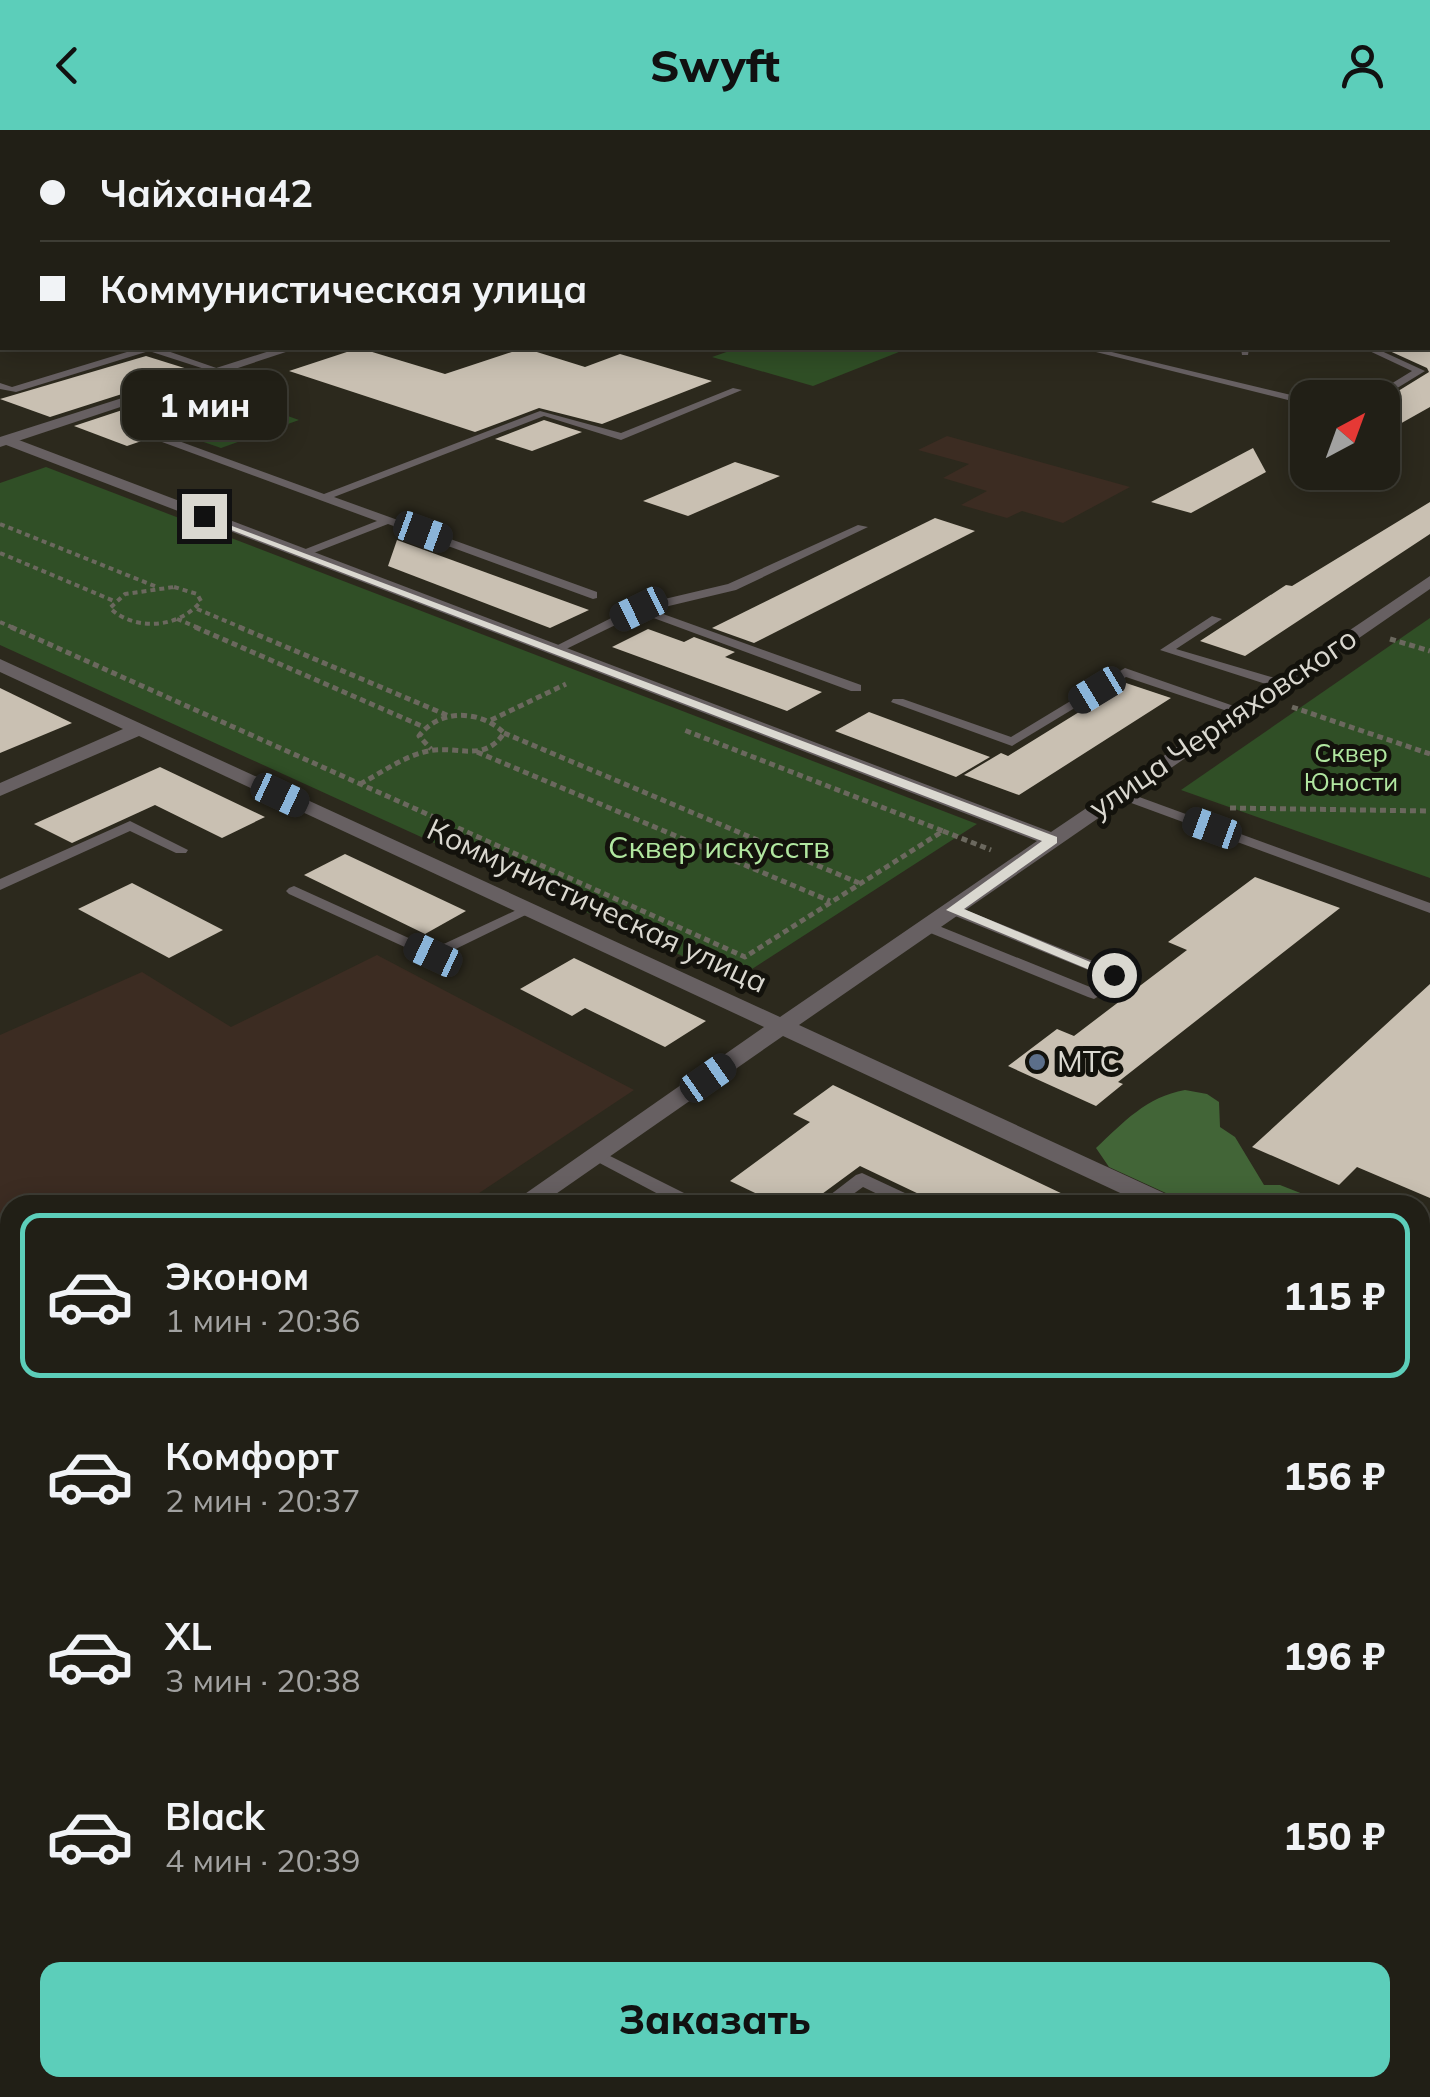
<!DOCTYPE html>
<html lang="ru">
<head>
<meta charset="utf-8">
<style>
  :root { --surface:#211f16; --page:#29271f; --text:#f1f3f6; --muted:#a2a2a1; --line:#3e3d35; --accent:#5cceba }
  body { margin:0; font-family:Mulish,sans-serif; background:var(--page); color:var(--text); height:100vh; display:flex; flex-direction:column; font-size:38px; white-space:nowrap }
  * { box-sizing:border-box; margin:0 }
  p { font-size:32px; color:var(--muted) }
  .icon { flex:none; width:55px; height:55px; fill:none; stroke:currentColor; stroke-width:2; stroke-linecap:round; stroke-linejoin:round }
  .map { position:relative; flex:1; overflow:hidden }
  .sheet { position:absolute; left:0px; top:1065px; width:1430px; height:902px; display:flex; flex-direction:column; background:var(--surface); border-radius:30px 30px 0 0; box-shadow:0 5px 25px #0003,0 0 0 2px var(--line) }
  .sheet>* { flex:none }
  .guide { position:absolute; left:0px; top:0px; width:1430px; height:220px; box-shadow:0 5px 25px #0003,0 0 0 2px var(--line); display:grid; align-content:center; height:220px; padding:0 40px; background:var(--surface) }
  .needle { width:65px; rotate:41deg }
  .fabs { position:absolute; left:1290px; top:250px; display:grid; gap:20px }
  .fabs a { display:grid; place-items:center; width:110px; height:110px; border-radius:20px; background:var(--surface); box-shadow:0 5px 25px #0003,0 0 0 2px var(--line); font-size:50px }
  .end { position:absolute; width:45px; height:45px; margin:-22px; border:12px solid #dad8d0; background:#111; box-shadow:0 0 0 5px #111 }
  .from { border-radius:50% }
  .bubble { position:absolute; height:70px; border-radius:20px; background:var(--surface); box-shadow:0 5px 25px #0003,0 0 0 2px var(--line); font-size:32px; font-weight:800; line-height:70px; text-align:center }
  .car { position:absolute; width:30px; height:60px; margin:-30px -15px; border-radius:12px; box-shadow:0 0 8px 2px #0007; background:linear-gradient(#222 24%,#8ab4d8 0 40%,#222 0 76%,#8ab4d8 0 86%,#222 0) }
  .guide b { display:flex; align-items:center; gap:35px; height:95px; font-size:38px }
  .guide b+b { border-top:2px solid var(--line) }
  .guide i { width:25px; height:25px; background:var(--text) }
  ul { padding:18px 0 0; list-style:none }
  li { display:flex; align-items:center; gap:30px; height:165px; margin:0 20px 15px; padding:0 20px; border:5px solid transparent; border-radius:20px }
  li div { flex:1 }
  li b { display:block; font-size:38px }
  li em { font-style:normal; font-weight:800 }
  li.current { border-color:var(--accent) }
  li>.icon { width:90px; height:90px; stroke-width:1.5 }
  .cta { display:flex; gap:20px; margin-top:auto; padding:20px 40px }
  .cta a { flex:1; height:115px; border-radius:20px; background:var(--accent); color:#111; font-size:40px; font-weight:800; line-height:115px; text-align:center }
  header { display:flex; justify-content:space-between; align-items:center; height:130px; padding:0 40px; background:var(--accent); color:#111; font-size:45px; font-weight:800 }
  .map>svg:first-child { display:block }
</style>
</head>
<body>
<header><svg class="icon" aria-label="back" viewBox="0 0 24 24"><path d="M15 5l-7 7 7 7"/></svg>Swyft<svg class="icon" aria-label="person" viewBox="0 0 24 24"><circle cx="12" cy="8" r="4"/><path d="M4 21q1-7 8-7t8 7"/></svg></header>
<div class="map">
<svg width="1430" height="1967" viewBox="0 0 1430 1967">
  <rect width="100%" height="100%" fill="#2c291d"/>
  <g fill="#3c2c22">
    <polygon points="947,306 1130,357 1063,393 1022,381 1007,388 961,375 987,361 943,348 969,334 918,320"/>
    <polygon points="377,825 634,960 461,1075 10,1075 10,1316 0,1308 0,905 142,842 231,897"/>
  </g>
  <g fill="#304f26">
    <polygon points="738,218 909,218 813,256 712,227"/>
    <polygon points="271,280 299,290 221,318 192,308"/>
    <polygon points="46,337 977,694 735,850 0,515 0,353"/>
    <polygon points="1430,488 1430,748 1181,660"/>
  </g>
  <path fill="#426537" d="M1185 960 1207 964 1219 972 1220 997 1235 1007 1264 1055H1280L1331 1075H1192L1109 1037 1096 1018C1124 992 1146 967 1185 960Z"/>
  <g fill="#c9c0b2">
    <polygon points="359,218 445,244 524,218 585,237 620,224 712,251 602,294 539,278 475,302 289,241"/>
    <polygon points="1383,218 1430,218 1430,277 1382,304 1382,271 1429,242 1427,238"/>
    <polygon points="146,226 194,241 50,287 0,269"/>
    <polygon points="204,253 258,271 127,316 74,296"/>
    <polygon points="544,290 582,302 532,321 495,309"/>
    <polygon points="1253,318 1266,342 1191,383 1151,372"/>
    <polygon points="735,332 780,346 688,386 643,371"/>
    <polygon points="1430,372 1430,404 1245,526 1200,511 1286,455 1292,456"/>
    <polygon points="935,388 975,401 754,513 712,498"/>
    <polygon points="397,410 589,480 550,498 388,436"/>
    <polygon points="648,499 684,512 694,507 735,522 725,527 822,562 787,581 612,517"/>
    <polygon points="1126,553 1171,568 1019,665 964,645 1001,623 1008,626"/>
    <polygon points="0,558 72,593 0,623"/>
    <polygon points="869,582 990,627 956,647 835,601"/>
    <polygon points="160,637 265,687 222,708 155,675 72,713 34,694"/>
    <polygon points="345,724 466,781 425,804 304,745"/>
    <polygon points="1255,747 1340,778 1118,952 1123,954 1096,976 1008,936 1057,899 1074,906 1187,820 1168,812"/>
    <polygon points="132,753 223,800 169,828 78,779"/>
    <polygon points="574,828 706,891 665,917 585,878 572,886 520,859"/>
    <polygon points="1430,854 1430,1068 1357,1037 1339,1055 1252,1017"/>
    <polygon points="833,955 1086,1075 942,1075 860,1036 807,1075 780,1075 730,1051 810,992 793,984"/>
  </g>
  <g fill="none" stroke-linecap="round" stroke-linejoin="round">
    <g stroke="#6b685e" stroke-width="4" stroke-dasharray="5 4" stroke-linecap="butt">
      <polyline points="0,394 157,457"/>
      <polyline points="0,423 114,471"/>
      <path d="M174 457 197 464 201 471C180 498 135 502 110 478L125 464Z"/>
      <polyline points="197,479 245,499"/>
      <polyline points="177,489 201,499"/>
      <polyline points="0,492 16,499"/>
    </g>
    <g stroke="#6b685e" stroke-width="5" stroke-dasharray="6 4" stroke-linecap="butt">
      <polyline points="11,497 745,827 943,701 684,600"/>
      <polyline points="195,497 424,597"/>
      <polyline points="239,497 449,586"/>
      <polyline points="1390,509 1430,521"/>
      <polyline points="1292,577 1430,624"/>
      <polyline points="491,590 566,554"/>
      <polyline points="504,603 859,753"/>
      <polyline points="477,622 830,771"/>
      <path d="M360 654C381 643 401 628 424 622 454 613 483 635 504 603 481 580 440 578 419 606L431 619"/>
      <polyline points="1230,678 1430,681"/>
      <polyline points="943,701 991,720"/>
    </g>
    <g fill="#676062" fill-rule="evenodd">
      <polygon points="423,0 433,0 435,2 426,2"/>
      <rect x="0" y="17" width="2" height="4"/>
      <rect x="1428" y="17" width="2" height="4"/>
      <rect x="1428" y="44" width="2" height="4"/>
      <polygon points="1430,96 1430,102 1428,102 1428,97"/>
      <polygon points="1428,122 1430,123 1430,129 1428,128"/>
      <polygon points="2,210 2,216 0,217 0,211"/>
      <polygon points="140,218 159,218 225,241 217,243 149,221 16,262 0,259 0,253 12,257"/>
      <polygon points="415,218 426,218 421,221"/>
      <polygon points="1080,218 1095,218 1308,269 1308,275"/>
      <polygon points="1241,218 1249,218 1248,225 1242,225"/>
      <polygon points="1363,218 1375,218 1425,241 1381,268 1368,268 1412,241"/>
      <polygon points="201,244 285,271 176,310 324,364 540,281 621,303 733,258 742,260 621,310 544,286 334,367 597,462 597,468 593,469 388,394 306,426 298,426 298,422 377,391 162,312 162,308 270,271 201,248"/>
      <polygon points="858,395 868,397 736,460 652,480 861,555 861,561 851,561 640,483 558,523 548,520 635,476 728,454"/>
      <polygon points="1212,486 1222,489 1176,519 1285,551 1285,557 1275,557 1160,520"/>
      <polygon points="1125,538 1248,581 1246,584 1236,584 1126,547 1012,616 891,572 893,569 903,569 1011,607"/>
      <polygon points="1120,660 1430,773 1430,783 1115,667 1113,664"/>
      <polygon points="130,691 188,720 186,723 176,723 130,701 0,760 0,749"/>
      <polygon points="294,756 433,819 523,777 528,775 536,780 433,830 289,764 286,761 289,758"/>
      <polygon points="953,775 1120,842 1122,845 1114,850 1108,848 948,783 945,780 948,777"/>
      <polygon points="929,792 1100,861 1102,864 1094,869 1088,867 923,800 921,797"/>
      <polygon points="596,1019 700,1071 702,1075 679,1075 590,1028 587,1024"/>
      <polygon points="862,1043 922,1071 924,1075 900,1075 863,1057 838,1075 817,1075 856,1045"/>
      <polygon points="1420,1466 1430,1470 1430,1489 1420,1485"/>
      <polygon points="0,1651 10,1655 10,1680 0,1676"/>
      <polygon points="320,1958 354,1958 359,1967 324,1967"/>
      <polygon points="792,1958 824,1958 820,1967 787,1967"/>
    </g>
    <g fill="#676062" fill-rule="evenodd">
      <polygon points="1,307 11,307 1051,702 1430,446 1430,459 799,895 1177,1069 1181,1075 1146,1075 783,906 540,1075 509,1075 764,897 139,606 0,666 0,653 123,599 0,542 0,529 780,887 1037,711 1,313"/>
      <polygon points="1420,1182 1430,1184 1430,1204 1420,1202"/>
      <polygon points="10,1415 10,1443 0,1446 0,1418"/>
    </g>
    <g fill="#676062" fill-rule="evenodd">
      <rect x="1428" y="23" width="2" height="6"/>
      <polygon points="279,218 298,218 0,317 0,307"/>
      <polygon points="1430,1628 1430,1666 1420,1669 1420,1631"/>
      <polygon points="1430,1917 1430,1965 1406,1964 1403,1958 1420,1958 1420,1921"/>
      <polygon points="1177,1958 1220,1958 1216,1967 1173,1967"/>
    </g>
    <g fill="#8a7f82" fill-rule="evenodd">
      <polygon points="962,0 977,0 978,2 964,2"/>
      <polygon points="992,0 1007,0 1008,2 994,2"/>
      <polygon points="1428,185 1430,186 1430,194 1428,193"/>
    </g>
    <rect fill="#a5979a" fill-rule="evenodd" x="0" y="29" width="2" height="6"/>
    <polyline stroke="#bab8af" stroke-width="2.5" points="203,2 225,0"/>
    <g stroke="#bab8af" stroke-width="4">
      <polyline points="1420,1782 1430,1768"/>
      <polyline points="1420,1857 1430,1843"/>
      <polyline points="1291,1967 1297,1958"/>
      <polyline points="1345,1967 1351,1958"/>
    </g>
  </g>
  <polygon fill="#dad8d0" points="200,384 1057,707 1057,713 964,779 1121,845 1109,848 946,780 1042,711 200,388"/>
  <circle fill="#5c6f8a" stroke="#13120c" stroke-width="4" cx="1037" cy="932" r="10"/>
  <g text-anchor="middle" stroke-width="10" stroke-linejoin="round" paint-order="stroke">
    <g font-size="25" fill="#b1e7a0" stroke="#13120c">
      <text x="1351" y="632">Сквер<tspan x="1351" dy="29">Юности</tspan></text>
    </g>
    <g font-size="30" fill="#dad8d0" stroke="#13120c">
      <text transform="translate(1223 593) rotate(-34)" y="10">улица Черняховского</text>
      <text transform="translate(597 776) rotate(25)" y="10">Коммунистическая улица</text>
    </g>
    <g font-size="30" fill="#b1e7a0" stroke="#13120c">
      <text x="719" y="728">Сквер искусств</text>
    </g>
    <g font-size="30" fill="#dad8d0" stroke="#13120c" text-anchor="start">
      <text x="1057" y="942">МТС</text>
    </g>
  </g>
</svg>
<div class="fabs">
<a><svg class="needle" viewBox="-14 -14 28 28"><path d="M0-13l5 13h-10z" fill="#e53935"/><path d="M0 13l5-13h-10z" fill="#a2a2a1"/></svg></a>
</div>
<i class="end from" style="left:1114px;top:845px"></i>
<i class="end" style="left:204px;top:386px"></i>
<div class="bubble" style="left:122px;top:240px;width:165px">1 мин</div>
<i class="car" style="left:423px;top:402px;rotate:110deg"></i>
<i class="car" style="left:639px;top:479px;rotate:244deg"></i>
<i class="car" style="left:1097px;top:560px;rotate:239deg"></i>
<i class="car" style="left:280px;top:665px;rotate:115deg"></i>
<i class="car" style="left:1212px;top:698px;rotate:290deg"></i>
<i class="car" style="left:433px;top:825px;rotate:295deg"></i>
<i class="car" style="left:708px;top:948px;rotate:55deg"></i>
<div class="guide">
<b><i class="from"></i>Чайхана42</b>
<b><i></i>Коммунистическая улица</b>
</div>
<section class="sheet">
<ul>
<li class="current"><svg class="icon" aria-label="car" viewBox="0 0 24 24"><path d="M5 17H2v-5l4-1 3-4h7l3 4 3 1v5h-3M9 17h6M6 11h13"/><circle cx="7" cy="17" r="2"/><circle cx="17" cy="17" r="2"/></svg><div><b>Эконом</b><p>1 мин · 20:36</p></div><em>115 ₽</em></li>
<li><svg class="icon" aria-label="car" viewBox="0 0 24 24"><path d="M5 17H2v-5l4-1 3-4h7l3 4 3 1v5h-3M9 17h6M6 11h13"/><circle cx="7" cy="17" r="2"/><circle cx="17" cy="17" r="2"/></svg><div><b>Комфорт</b><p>2 мин · 20:37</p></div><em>156 ₽</em></li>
<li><svg class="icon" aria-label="car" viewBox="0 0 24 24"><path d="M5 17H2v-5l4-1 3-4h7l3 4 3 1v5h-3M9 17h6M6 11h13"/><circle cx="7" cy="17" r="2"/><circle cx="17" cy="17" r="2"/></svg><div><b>XL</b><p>3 мин · 20:38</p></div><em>196 ₽</em></li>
<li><svg class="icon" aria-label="car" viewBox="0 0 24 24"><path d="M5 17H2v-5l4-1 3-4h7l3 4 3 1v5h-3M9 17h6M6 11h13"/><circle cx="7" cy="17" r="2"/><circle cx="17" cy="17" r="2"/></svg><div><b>Black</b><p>4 мин · 20:39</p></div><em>150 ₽</em></li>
</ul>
<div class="cta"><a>Заказать</a></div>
</section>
</div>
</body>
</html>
